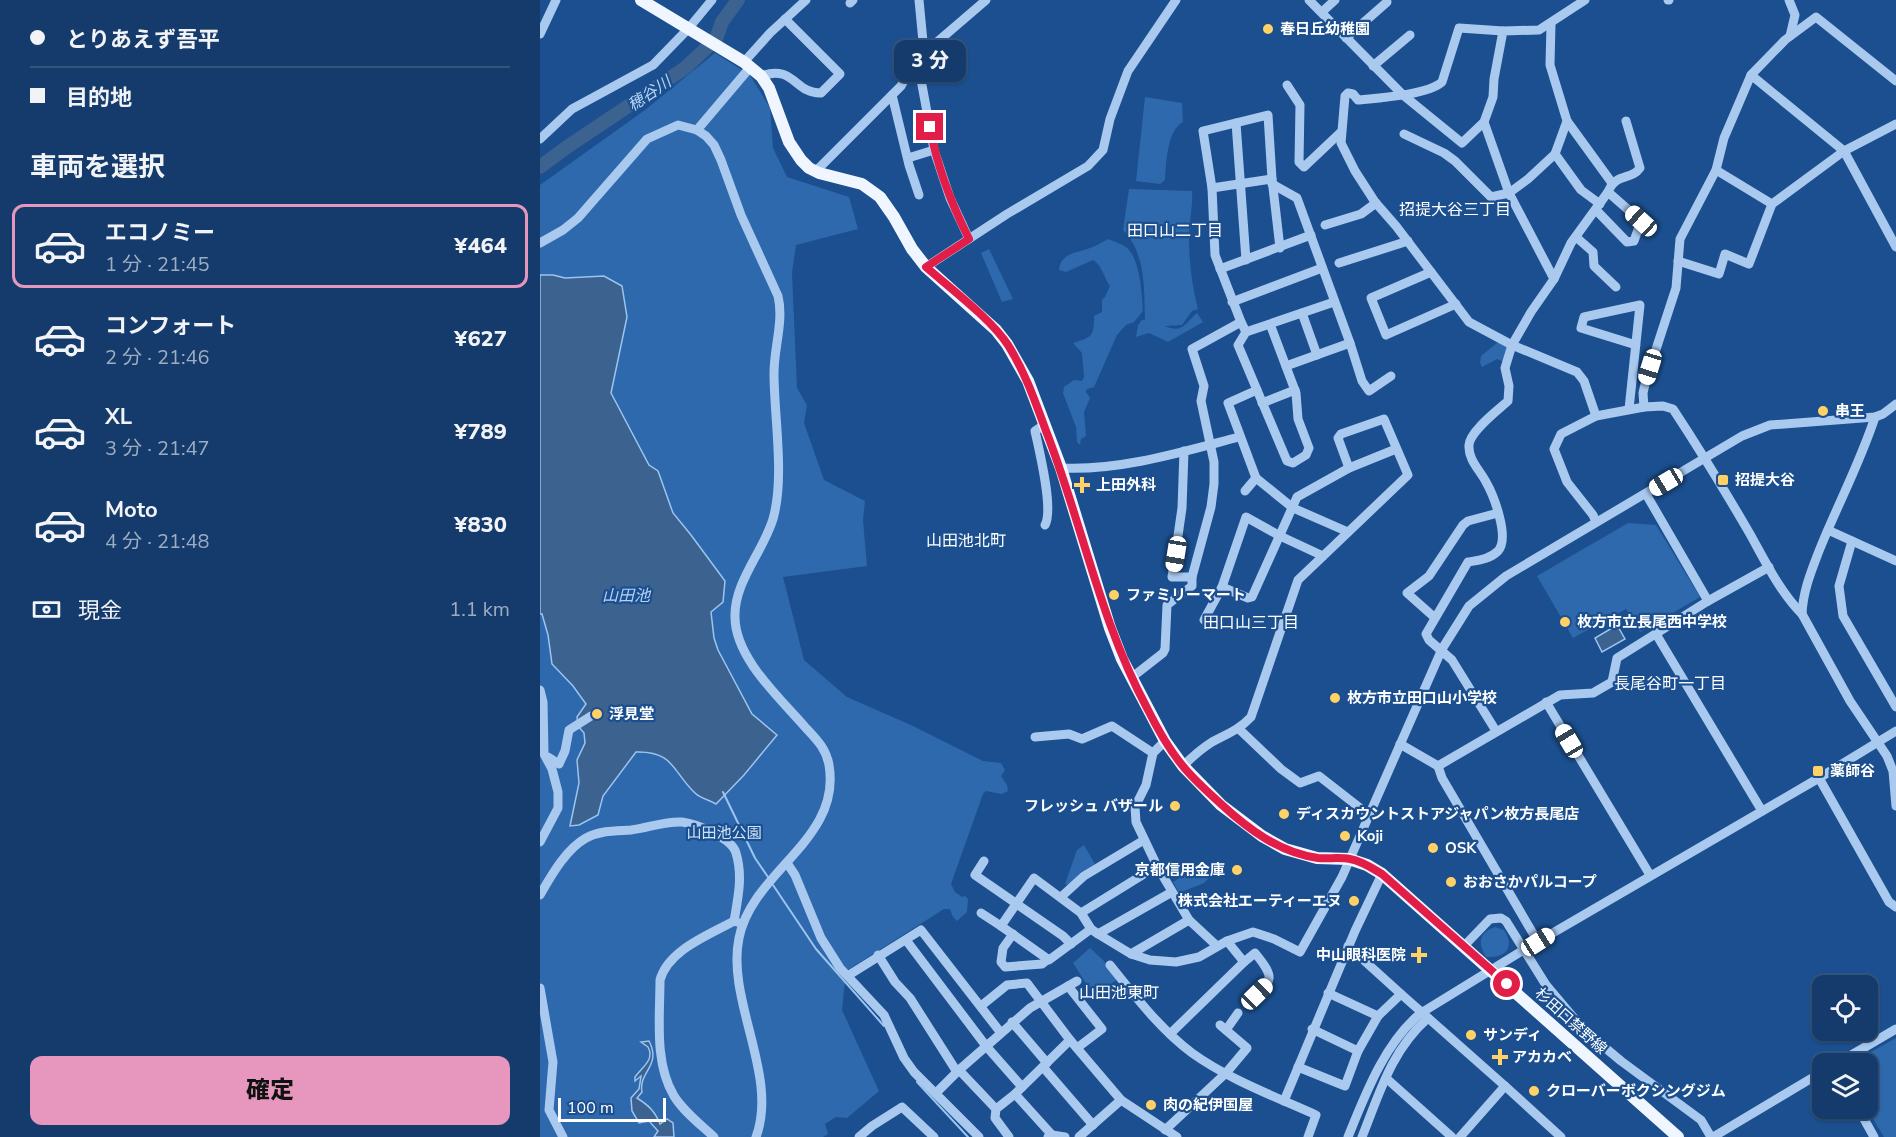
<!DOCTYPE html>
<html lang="ja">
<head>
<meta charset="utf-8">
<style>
  :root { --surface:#143b6b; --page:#214673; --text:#f1f3f6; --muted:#9dadc1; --line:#33557e; --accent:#e797bd }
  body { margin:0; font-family:"Nunito Sans","Noto Sans JP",sans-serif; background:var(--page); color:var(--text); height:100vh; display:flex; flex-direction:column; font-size:22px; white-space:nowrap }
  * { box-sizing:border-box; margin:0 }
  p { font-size:20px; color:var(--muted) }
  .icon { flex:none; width:33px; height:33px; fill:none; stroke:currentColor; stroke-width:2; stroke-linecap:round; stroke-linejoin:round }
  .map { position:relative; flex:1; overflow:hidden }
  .panel { display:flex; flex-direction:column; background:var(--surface); width:540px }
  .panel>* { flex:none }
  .guide { display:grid; align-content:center; height:132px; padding:0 30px; background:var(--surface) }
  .buttons { position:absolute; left:1272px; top:975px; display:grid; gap:12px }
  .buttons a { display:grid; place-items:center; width:66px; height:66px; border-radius:12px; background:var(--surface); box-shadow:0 2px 4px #0004,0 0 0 2px var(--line); font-size:30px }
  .scale { position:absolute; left:18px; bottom:15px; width:108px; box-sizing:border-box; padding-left:6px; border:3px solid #fff; border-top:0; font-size:16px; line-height:21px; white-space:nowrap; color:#fff; -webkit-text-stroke:4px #1b4f8f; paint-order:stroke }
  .end { position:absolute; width:27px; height:27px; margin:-14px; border:8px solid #e11d48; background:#fff; box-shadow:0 0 0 3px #fff }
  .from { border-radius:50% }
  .bubble { position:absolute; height:42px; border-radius:12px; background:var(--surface); box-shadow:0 2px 4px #0004,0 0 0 2px var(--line); font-size:20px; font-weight:800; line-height:42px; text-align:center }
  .car { position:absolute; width:18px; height:36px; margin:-18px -9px; border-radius:8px; box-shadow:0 0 4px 2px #0007; background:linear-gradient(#fff 24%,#345 0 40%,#fff 0 76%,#345 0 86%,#fff 0) }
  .guide b { display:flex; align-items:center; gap:21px; height:57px; font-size:22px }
  .guide b+b { border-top:2px solid var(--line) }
  .guide i { width:15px; height:15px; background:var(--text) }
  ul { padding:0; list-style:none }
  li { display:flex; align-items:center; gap:18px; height:84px; margin:0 12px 9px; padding:0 18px; border:3px solid transparent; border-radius:12px }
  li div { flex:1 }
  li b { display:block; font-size:22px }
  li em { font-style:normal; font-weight:800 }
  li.active { border-color:var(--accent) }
  li>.icon { width:54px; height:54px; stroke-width:1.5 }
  h2 { padding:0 30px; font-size:27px; line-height:72px }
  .pay { display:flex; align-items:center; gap:15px; height:66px; padding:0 30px; font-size:22px }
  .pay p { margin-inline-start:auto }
  .cta { display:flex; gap:12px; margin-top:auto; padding:12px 30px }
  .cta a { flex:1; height:69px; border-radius:12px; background:var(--accent); color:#111; font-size:24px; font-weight:800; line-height:69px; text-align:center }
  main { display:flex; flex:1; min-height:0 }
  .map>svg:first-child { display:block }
</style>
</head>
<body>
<main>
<section class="panel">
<div class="guide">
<b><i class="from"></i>とりあえず吾平</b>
<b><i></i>目的地</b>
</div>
<h2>車両を選択</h2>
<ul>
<li class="active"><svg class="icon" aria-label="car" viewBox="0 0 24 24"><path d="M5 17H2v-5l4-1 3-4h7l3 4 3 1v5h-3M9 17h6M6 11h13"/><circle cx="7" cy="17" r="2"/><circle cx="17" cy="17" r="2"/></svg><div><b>エコノミー</b><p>1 分 · 21:45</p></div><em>¥464</em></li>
<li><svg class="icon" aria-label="car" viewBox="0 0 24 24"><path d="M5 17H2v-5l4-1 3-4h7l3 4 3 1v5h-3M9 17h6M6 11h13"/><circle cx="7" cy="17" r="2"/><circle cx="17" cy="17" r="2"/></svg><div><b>コンフォート</b><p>2 分 · 21:46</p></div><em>¥627</em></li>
<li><svg class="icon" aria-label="car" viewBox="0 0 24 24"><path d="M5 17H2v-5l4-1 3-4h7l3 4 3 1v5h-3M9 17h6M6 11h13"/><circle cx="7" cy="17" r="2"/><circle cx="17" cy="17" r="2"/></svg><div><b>XL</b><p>3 分 · 21:47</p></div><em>¥789</em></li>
<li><svg class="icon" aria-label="car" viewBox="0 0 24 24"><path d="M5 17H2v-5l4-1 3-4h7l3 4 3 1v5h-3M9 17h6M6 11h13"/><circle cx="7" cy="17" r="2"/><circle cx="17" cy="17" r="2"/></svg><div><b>Moto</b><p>4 分 · 21:48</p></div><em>¥830</em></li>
</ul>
<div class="pay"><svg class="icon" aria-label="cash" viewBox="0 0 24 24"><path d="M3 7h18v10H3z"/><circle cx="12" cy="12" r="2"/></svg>現金<p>1.1 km</p></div>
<div class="cta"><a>確定</a></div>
</section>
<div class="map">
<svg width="1356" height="1137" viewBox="0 0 1356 1137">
  <rect width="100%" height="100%" fill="#1b4f8f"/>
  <g fill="#2e69ad">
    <polygon points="175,53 210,75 230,108 233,148 247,177 309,197 318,229 256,245 252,273 257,388 267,405 264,423 284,480 325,501 323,520 327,566 243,577 264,660 307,697 373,726 443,761 461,763 465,770 461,776 467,785 468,791 462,794 446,791 443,794 411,884 415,892 422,897 425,896 428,899 427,912 417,921 413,917 410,909 404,909 306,971 302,1010 339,1091 307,1118 296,1117 285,1124 288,1134 283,1137 0,1137 0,185 105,110"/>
    <path d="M605 97 642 103 643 122C627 130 626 164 625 180L620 184 596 181Z"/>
    <path d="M589 189 652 191C653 208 649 222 649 238 649 262 652 286 658 309L652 311 642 325 625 326C643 334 645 323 657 313L663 322 628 342 609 333 596 337 598 325 602 320H605C604 289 606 253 583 230Z"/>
    <path d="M568 239C573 241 582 244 586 247 600 258 602 294 603 311L594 322 586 325 577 335 554 387 547 389 546 392 550 398 544 412 546 436 541 439 540 445 537 442 536 427 523 393 524 387 534 380 542 381 544 377 542 353 533 343C552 337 554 337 554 316L562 312V300L565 297 570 286C564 278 562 265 553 260L526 272 519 270C520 253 537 253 550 248 556 246 562 242 568 239Z"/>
    <polygon points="449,249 473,299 462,302 441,253"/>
    <polygon points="958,342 969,347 964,362 957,359 942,367 940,363 941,356"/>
    <polygon points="1088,523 1116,525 1160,597 1100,632 1086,609 1033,638 997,576"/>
    <polygon points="544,845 555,864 541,873 528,885 525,884 537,850"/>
    <polygon points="666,870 672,875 664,883 639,893 633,882 646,874 659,876"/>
    <path d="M955 927 964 930C975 947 967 958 946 957 938 943 938 933 955 927Z"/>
    <polygon points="550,948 563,960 578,979 562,990 556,999 533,963"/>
    <polygon points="1356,1038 1356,1137 1344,1137 1327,1109 1328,1064 1311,1063"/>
  </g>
  <g fill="#3c6290" stroke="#9cc4f0" stroke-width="1.5">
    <path d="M0 275H13L25 278 64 276 82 286 87 317 71 393 109 465 118 471 133 513 151 535 185 581 183 602 171 612 174 638 178 650 212 714 237 735 204 775 176 804C169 800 160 798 155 793 132 771 134 751 96 752L63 796 58 815 39 825 30 826 39 783 37 760 45 743 44 733 38 726 37 717 46 704 33 686 12 664 8 635 2 614H0Z"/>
    <polygon points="1077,625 1085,639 1062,652 1055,638"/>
    <path d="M109 1041C122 1066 98 1072 102 1092L97 1098C108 1105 115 1111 120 1124L127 1119 133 1123 134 1137H114L118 1131 109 1121 99 1123 92 1111 91 1098 99 1089 101 1076 95 1081V1077C102 1067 115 1060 108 1047L101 1042Z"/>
  </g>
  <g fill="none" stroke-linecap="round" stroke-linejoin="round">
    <g stroke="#9cc4f0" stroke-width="2">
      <polyline points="183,792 215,858 228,877"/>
      <polyline points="233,885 276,949 344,1026"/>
      <polyline points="377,1082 428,1137"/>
    </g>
    <polyline stroke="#3c6290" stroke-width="14" points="0,167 27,147 145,68 176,39 182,22 198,0"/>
    <g stroke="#a9c9ee" stroke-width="9">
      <polyline points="379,0 384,52"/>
      <polyline points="769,0 863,95 922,143 944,122 953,97 954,79 963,31 999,30 1045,0"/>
      <polyline points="1128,0 1129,0"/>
      <polyline points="1249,0 1255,15 1250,36"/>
      <polyline points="310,3 313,0"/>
      <polyline points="782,12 795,0"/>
      <polyline points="1011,24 1010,65 1027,121 1072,183"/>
      <path d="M963 31 919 28 902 82C888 95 837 98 818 100L813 94 808 93 805 96 801 143 815 171 835 202 856 226 929 322 972 345 1037 372 1044 381 1056 416"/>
      <polyline points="0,34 16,0"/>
      <polyline points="806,38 847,2"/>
      <polyline points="377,58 394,150 410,198 429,239"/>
      <polyline points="204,62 230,33 266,0"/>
      <polyline points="833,66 870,35"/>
      <polyline points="1211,75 1304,151 1356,247"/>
      <path d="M221 76C254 64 255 94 281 93L300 74 245 19"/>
      <polyline points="747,85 760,105 759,162 764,167 801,132"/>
      <polyline points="352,95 369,165 379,195"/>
      <path d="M944 122 969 193 1014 279 991 312 972 345 965 368 969 386 968 401C958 410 930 431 929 445 928 460 940 470 946 482 954 496 970 538 958 551 950 559 939 560 928 562L886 634 889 640 912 660 956 731"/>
      <polyline points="696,123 706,260"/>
      <polyline points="157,130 207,71"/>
      <polyline points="864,134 904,153 915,161 951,197 969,193 988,179 1015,154 1027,121"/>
      <polyline points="0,139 32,109 113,65 148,29 172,0"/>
      <polyline points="1015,154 1041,190 1060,204"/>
      <polyline points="368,158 394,150"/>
      <polyline points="1176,170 1232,204"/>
      <polyline points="276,171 361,86 375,61 446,0"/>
      <polyline points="732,184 757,198 810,343 746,366"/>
      <polyline points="672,188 732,179"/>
      <polyline points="1056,210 1087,242 1094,241 1101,221 1068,192"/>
      <polyline points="785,225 821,214 836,203"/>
      <polyline points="1036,237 1053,252 1054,266 1076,287"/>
      <path d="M0 243 23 230 38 218 107 139 138 125 157 130 166 136 174 145 181 160 201 215 238 296C244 321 234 347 234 373 234 417 245 477 233 519 223 552 194 582 195 617 195 658 240 698 265 727 276 739 286 748 289 765 302 840 212 871 199 938 186 1000 239 1076 216 1137"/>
      <polyline points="1138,261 1179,274 1185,254 1209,264 1232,204 1304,151 1356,124"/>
      <polyline points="799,263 868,241"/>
      <polyline points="386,267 467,214 548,166 563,150 570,119 588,71 636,0"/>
      <polyline points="680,269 771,235"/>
      <polyline points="891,272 831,298 846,335 916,304"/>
      <path d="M1014 279 1031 243 1068 192C1076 172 1091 181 1100 168L1086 121"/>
      <polyline points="692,302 782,268"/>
      <polyline points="762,313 777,355"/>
      <polyline points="730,324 756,393 758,419 769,448 766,455 753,463 747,461 698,345 706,332 794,302"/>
      <polyline points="706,332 701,322 675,255 672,188 663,131 728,115 732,179 740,248"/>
      <polyline points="810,343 822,381 829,391 851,376"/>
      <polyline points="717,390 688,403 716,478 753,508 808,532"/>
      <polyline points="722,403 755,390"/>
      <polyline points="1104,407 1103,393 1106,380 1136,288 1140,239 1176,170 1184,138 1211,75 1245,40 1276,17 1356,81"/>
      <polyline points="1089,409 1100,305 1044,317 1041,328 1096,345"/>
      <path d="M504 425 495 431C499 450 514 509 505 525"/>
      <polyline points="644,451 642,508 632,577 652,577 671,507 674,484 674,462 661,401 664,386 652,349 701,322"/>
      <path d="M521 468C580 471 642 452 699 437"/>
      <polyline points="705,491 716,478"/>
      <polyline points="1106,494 1168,601"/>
      <path d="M1056 522 1053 515 1027 482 1014 449 1021 434 1056 416 1104 407 1123 406 1133 409C1160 450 1185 491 1210 534 1225 561 1240 592 1262 614L1310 701 1347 756 1353 771 1356 806"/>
      <polyline points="1288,530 1356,561"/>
      <polyline points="1312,541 1299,586 1303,616 1356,707"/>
      <polyline points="682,587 708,598 712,597 757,497 809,468 856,449"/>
      <path d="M1262 614C1263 591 1271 572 1279 551 1297 506 1320 463 1335 417"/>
      <polyline points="894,617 867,593 889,576 923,525 928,521 958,513"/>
      <polyline points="664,620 682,587 706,517 740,536 783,556"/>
      <polyline points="1116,634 1222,811"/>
      <polyline points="591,678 623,653 625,649 627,605 652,586 652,577"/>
      <polyline points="0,690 3,702 4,754 12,769 18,792 18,808 0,842"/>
      <polyline points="1006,702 1110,875"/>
      <polyline points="699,729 741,769 760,783 779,776 829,815"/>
      <polyline points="495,737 529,734 542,739 572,726 613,753"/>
      <polyline points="625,741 613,753 606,785 595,807 596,822 617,866 649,920 677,946"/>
      <polyline points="860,744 898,766"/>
      <polyline points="8,757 19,764 25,751 29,730 51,716"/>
      <path d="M643 766C652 757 661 749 672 742 687 734 700 729 711 717L758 580 868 475 844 419 801 434 798 438 809 468"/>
      <polyline points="1279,778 1349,902 1356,907"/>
      <polyline points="444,861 435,875 523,936 531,944"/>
      <polyline points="247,863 255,875 281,938 300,968 344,1015 364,1058 374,1072 439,1137"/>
      <path d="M0 895C11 876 26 849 46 838 61 830 76 831 91 830 108 828 125 821 142 822 157 824 192 838 196 853 203 876 198 898 194 921"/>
      <polyline points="521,897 544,876 604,840"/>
      <polyline points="441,913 461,926"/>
      <polyline points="541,913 617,866"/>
      <polyline points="551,929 509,960 461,926 494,878 541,913 551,929 558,934 591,954 610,960 636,962 659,957 687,941 713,932 734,939 760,952 802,877 902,649 929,606 966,576 1202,436 1230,425 1335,417 1343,414 1356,404"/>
      <polyline points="473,934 463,948 461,962 465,967 502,964 508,959"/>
      <polyline points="558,934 632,892"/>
      <polyline points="366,940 446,1046 482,1087"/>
      <polyline points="998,942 902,778 898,766 1020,695 1053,693 1072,682 1077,658 1168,601 1229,567"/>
      <polyline points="924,946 950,919 961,918 966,921 1006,985 1044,1030 1081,1061 1161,1120 1171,1137"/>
      <polyline points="591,954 649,920"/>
      <polyline points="338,955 355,982 370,998 417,1072"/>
      <path d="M704 962 715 953C738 981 731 981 707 1004"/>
      <path d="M570 965C595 996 620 1029 652 1053 688 1079 736 1097 776 1115L768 1137"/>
      <polyline points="309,975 381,930 461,1033"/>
      <polyline points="528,986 562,1029 537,1048"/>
      <polyline points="0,988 13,1062 9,1110 23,1137"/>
      <polyline points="788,993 838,1016"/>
      <polyline points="861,994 965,1086"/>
      <polyline points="441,1006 467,985 487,983 530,1040 581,1100 637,1137"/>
      <polyline points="472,1022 507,1063"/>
      <polyline points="772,1029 818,1051"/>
      <polyline points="686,1030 698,1013"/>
      <polyline points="630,1034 704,962 687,941"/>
      <polyline points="1296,1064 1356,1029"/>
      <polyline points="503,1067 553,1125"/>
      <polyline points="758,1067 805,1086 818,1051 838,1016 861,994 808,946"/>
      <polyline points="419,1070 456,1109"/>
      <polyline points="846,1078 912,1137"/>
      <polyline points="396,1093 419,1070 490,1008 537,981"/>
      <polyline points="475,1094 512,1135"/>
      <polyline points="744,1101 815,931 842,874"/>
      <polyline points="1318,1108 1334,1137"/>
      <polyline points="625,1130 686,1073 707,1048 680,1025"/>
      <path d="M174 1137C160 1124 144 1112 134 1096 114 1063 120 1017 120 980 128 950 169 935 194 921L197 922"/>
      <polyline points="319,1137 332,1126 362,1107 394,1137"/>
      <polyline points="469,1137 455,1118 456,1109 475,1094 530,1040"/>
      <polyline points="508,1137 512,1135 525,1137"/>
      <polyline points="539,1137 581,1100"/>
      <path d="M808 1137C825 1095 845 1042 881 1013L985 949 1279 778 1356 731"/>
      <path d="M822 1137C840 1092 851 1051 888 1018"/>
      <polyline points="920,1137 965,1086 1021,1137"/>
      <polyline points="1173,1137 1282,1072"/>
    </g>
    <polyline stroke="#f0f6ff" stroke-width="12" points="101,0 204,62 221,76 229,88 249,142 261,160 269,168 279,173 322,184 340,197 354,217 372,249 386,267 456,330 467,344 488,381 521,468 570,628 582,659 625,741 643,766 681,805 722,836 745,849 777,858 809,859 827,865 842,874 1138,1137"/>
  </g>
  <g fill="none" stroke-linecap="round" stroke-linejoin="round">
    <path stroke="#e11d48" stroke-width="8" d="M390 127C397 167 411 203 429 239L386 267C410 288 451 319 468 345 485 372 495 401 506 431 542 523 560 621 607 708 617 728 628 748 642 765 653 779 668 792 681 804 708 829 740 853 778 858 788 859 799 857 810 859 822 861 832 868 842 874L967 984"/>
  </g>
  <g fill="#ffd166" stroke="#1b4f8f" stroke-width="2">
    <circle cx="728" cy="29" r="6"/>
    <circle cx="1283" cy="411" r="6"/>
    <rect x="1177" y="474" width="12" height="12" rx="3"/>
    <path d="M539 476h6v6h6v6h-6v6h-6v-6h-6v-6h6z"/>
    <circle cx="574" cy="595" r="6"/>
    <circle cx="1025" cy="622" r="6"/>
    <circle cx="795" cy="698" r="6"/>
    <circle cx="57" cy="714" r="6"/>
    <rect x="1272" y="765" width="12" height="12" rx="3"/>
    <circle cx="635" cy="806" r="6"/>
    <circle cx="744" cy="814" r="6"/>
    <circle cx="805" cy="836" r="6"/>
    <circle cx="893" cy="848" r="6"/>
    <circle cx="697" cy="870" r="6"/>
    <circle cx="911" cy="882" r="6"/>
    <circle cx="814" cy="901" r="6"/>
    <path d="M876 946h6v6h6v6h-6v6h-6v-6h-6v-6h6z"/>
    <circle cx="931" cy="1035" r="6"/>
    <path d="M957 1048h6v6h6v6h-6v6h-6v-6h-6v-6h6z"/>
    <circle cx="994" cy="1091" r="6"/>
    <circle cx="611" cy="1105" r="6"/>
  </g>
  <g text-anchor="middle" stroke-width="4.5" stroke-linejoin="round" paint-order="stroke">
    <g font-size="15" font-weight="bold" fill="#fff" stroke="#1b4f8f" text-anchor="start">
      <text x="740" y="34">春日丘幼稚園</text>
      <text x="1295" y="416">串王</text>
      <text x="1195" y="485">招提大谷</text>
      <text x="556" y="490">上田外科</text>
      <text x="586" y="600">ファミリーマート</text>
      <text x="1037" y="627">枚方市立長尾西中学校</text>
      <text x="807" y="703">枚方市立田口山小学校</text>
      <text x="69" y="719">浮見堂</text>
      <text x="1290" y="776">薬師谷</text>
      <text x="623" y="811" text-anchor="end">フレッシュ バザール</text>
      <text x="756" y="819">ディスカウントストアジャパン枚方長尾店</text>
      <text x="817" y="841">Koji</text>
      <text x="905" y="853">OSK</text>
      <text x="685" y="875" text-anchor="end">京都信用金庫</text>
      <text x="923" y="887">おおさかパルコープ</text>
      <text x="802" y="906" text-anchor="end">株式会社エーティーエヌ</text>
      <text x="866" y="960" text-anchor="end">中山眼科医院</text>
      <text x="943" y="1040">サンディ</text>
      <text x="972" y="1062">アカカベ</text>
      <text x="1006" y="1096">クローバーボクシングジム</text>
      <text x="623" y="1110">肉の紀伊国屋</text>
    </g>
    <g font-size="15" fill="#cfe3fa" stroke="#1b4f8f">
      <text x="184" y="838">山田池公園</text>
    </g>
    <g font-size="15" fill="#fff" stroke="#1b4f8f">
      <text transform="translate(1031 1021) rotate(42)" y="5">杉田口禁野線</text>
    </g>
    <g font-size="16" font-style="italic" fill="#b5d3f5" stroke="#1b4f8f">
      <text transform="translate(109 93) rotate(-34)" y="6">穂谷川</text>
      <text x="86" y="601">山田池</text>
    </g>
    <g font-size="16" fill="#fff" stroke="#1b4f8f">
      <text x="915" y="215">招提大谷三丁目</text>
      <text x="635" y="236">田口山二丁目</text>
      <text x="426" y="546">山田池北町</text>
      <text x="711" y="628">田口山三丁目</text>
      <text x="1130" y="689">長尾谷町一丁目</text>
      <text x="579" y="998">山田池東町</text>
    </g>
  </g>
</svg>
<div class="buttons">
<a><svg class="icon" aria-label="locate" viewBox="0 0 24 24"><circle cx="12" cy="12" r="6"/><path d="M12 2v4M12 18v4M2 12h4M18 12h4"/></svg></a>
<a><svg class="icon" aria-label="layers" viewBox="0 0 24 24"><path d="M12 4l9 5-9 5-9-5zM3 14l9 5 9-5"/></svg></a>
</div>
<div class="scale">100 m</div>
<i class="end from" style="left:967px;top:984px"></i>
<i class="end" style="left:390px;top:127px"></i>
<div class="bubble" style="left:354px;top:40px;width:72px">3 分</div>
<i class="car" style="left:1101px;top:221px;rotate:312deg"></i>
<i class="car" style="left:1110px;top:367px;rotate:197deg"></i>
<i class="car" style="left:1126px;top:482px;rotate:239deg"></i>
<i class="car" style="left:636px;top:554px;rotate:189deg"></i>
<i class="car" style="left:1029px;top:741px;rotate:329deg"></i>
<i class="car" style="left:998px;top:942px;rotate:58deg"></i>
<i class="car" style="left:717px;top:994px;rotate:46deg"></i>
</div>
</main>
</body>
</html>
